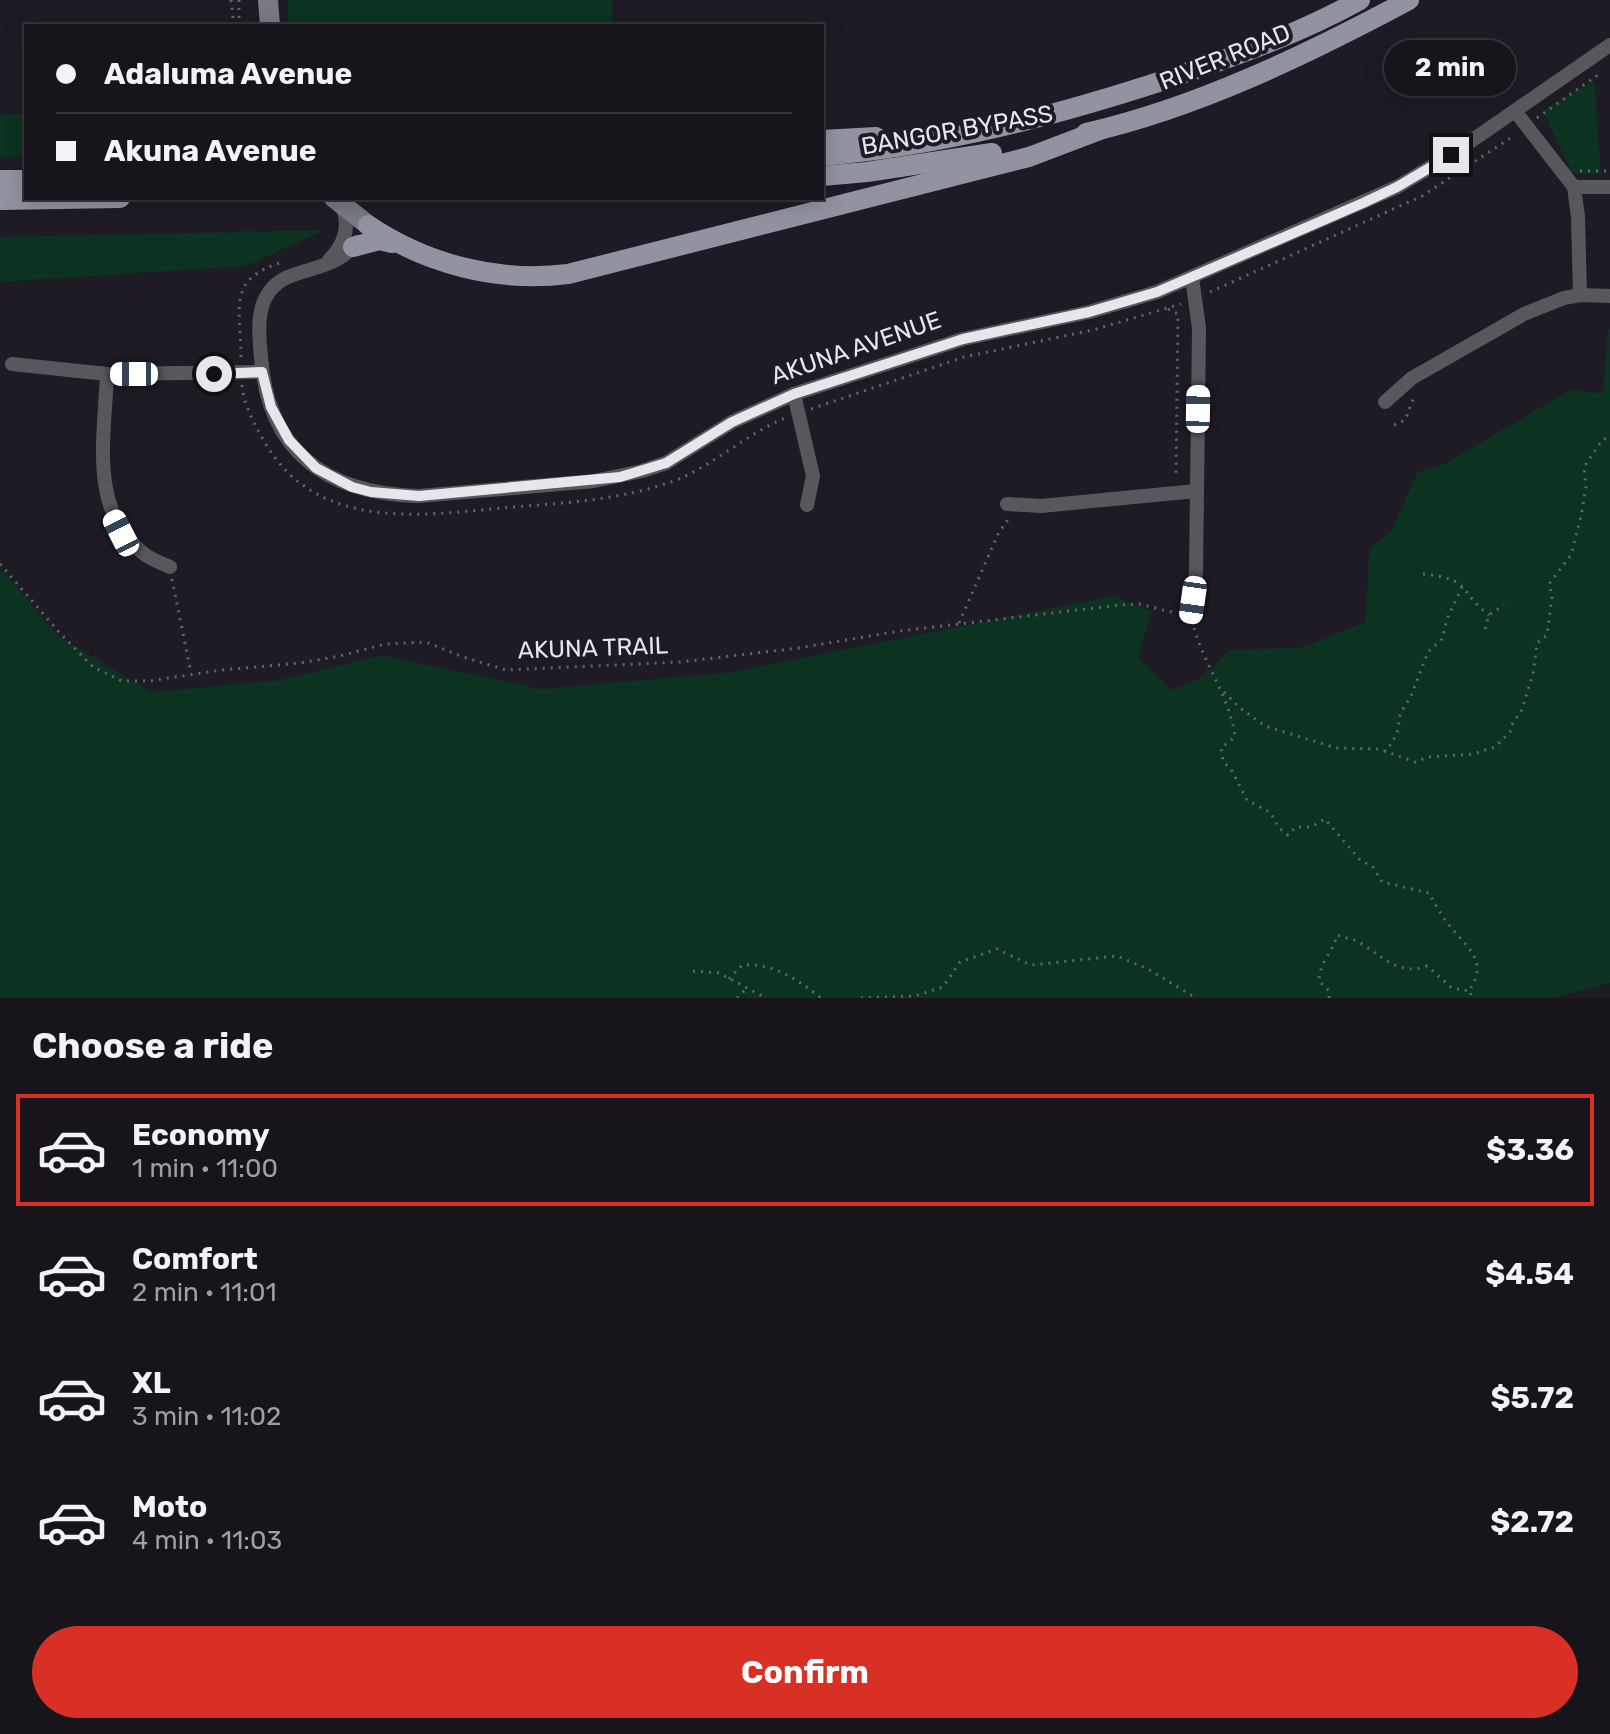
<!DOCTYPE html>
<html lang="en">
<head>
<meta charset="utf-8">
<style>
  :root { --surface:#17141c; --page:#201d25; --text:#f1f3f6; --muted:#9e9ea3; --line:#36333b; --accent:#d93025 }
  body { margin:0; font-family:Rubik,sans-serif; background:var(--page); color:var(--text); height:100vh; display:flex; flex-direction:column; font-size:30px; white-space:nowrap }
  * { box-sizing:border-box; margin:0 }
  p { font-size:26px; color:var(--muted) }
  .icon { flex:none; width:44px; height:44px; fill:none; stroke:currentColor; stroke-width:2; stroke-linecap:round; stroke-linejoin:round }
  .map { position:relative; height:998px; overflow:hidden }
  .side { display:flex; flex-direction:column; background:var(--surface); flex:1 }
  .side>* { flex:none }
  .hud { position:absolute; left:24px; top:24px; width:800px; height:176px; border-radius:0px; box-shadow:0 4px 20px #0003,0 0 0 2px var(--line); display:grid; align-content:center; height:176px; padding:0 32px; background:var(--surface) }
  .end { position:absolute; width:36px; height:36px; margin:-18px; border:10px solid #e9e5ed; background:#111; box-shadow:0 0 0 4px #111 }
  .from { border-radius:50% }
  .bubble { position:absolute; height:56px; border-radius:28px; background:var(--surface); box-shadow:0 4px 20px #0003,0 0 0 2px var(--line); font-size:26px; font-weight:700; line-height:56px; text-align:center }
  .car { position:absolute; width:24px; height:48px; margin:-24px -12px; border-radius:10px; box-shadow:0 0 6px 2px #0007; background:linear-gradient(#fff 24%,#345 0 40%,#fff 0 76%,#345 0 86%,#fff 0) }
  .hud b { display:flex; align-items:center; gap:28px; height:76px; font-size:30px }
  .hud b+b { border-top:2px solid var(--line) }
  .hud i { width:20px; height:20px; background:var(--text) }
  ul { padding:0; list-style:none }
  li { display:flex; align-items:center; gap:24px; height:112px; margin:0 16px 12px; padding:0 16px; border:4px solid transparent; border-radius:0px }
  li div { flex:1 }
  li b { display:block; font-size:30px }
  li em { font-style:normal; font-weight:700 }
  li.on { border-color:var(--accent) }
  li>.icon { width:72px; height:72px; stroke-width:1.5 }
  h2 { padding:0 32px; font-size:36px; line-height:96px }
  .action { display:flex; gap:16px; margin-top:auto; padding:16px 32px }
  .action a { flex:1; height:92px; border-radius:48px; background:var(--accent); color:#fff; font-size:32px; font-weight:700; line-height:92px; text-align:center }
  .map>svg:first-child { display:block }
</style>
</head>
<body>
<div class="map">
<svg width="1610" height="998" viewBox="0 0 1610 998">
  <rect width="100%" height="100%" fill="#1f1b25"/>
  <g fill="#0c3220">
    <polygon points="288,0 612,0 611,26 288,26"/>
    <polygon points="1594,80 1601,174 1572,173 1543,110"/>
    <polygon points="26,114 26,156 0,157 0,115"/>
    <polygon points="325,230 246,266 0,282 0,237"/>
    <polygon points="1608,329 1610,329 1610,983 1554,998 0,998 0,567 57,635 151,692 280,680 381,655 541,689 732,672 1114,596 1152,611 1138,658 1171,690 1200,679 1230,650 1304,647 1366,622 1369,549 1391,531 1418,472 1446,463 1570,390 1603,393"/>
  </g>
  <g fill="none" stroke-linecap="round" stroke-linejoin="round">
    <g stroke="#67636c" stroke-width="3" stroke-dasharray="2 6" stroke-linecap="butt">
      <polyline points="231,0 234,26"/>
      <polyline points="239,26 239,0"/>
      <polyline points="1537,118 1602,72"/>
      <polyline points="1580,171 1610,171"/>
      <polyline points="1210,292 1422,196 1515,135"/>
      <polyline points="1168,309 1178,314 1176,479"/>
      <path d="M241 357C241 307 226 279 283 262"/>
      <path d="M242 385C244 406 254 423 264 441 317 534 424 515 512 507 566 503 617 500 668 483 708 470 744 435 785 418"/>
      <polyline points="811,409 964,357 1093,330 1181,304"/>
      <polyline points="1394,425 1405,420 1414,397"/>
      <polyline points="0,564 59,632 93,667 122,681 149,681 222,670 300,663 340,656 385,644 426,642 463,657 506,670 680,662 798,648 900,631 1120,605 1139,604 1176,613"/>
      <path d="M1423 574C1473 579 1457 591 1489 615"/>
      <polyline points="172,579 191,673"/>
      <polyline points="959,623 998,534 1009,518"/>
      <path d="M1194 628C1205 667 1230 697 1235 737L1221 748 1223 761 1232 771 1247 800 1271 813 1278 827 1288 835 1296 827H1311L1325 819 1360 860 1373 867 1382 882 1429 893C1434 902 1439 912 1446 921 1463 945 1491 959 1469 991L1473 998"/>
      <polyline points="1485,629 1489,615 1504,605"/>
      <polyline points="1224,692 1240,708 1265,726 1336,748 1379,749 1415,762 1428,757 1473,754 1495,747 1510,732 1513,722 1521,712 1533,674 1537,643 1547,635 1552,597 1549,584 1571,555 1581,516 1586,487 1584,467 1602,440 1610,436"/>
      <polyline points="1384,752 1392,743 1398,730 1400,714 1411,696 1428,652 1442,639 1447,619 1463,585"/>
      <polyline points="693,971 719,973 766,998"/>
      <path d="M729 979 742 965C774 963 797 979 821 998"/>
      <polyline points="737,998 747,988"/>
      <polyline points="861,998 915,996 943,987 960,962 997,949 1031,965 1117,956 1148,969 1196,998"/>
      <path d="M1329 998V991L1319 981C1319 963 1333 952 1337 935 1345 938 1354 939 1362 944 1384 958 1400 976 1427 966L1452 988 1469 991"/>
    </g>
    <g stroke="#57585e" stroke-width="14">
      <polyline points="1515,111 1574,187 1578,217 1580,295"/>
      <polyline points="1574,187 1610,187"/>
      <path d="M357 242C332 276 289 264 269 292 256 310 259 335 261 357 268 453 328 494 419 496L594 481 642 471 666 463 732 422 794 394 963 339 1089 312 1157 292 1397 187 1451 155 1610 45"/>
      <path d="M329 260C344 245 351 227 342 206"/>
      <polyline points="12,364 107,374 262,372"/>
      <path d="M107 374C105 435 88 510 143 553 150 559 161 563 170 567"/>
      <polyline points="794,394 813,476 807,505"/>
      <polyline points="1385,402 1412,378 1524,314 1564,298 1580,295 1610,296"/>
      <polyline points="1007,504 1041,506 1196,491"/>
      <polyline points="1191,617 1196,572 1199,328 1192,278"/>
    </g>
    <g stroke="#777a83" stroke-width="20">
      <polyline points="268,0 270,26"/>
      <polyline points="334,198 368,225"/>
    </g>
    <g stroke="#9194a0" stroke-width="20">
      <path d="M1086 133C1197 108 1310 53 1409 0"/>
      <polyline points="822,140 876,137"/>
      <path d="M822 156C940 146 1055 116 1168 79 1233 57 1299 34 1360 0"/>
      <polyline points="822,176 867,172 992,153"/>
      <polyline points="0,180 26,180"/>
      <polyline points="0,200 120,198"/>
      <path d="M368 225C426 264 498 283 568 274L1029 157 1100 130"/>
      <polyline points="353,247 379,240 392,243"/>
    </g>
  </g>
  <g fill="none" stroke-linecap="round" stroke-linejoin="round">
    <polyline stroke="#e9e5ed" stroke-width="10" points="214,374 262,372 271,407 289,440 316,468 352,487 371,492 419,496 620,477 666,463 732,422 794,394 963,339 1089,312 1157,292 1363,203 1397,187 1451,155"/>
  </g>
  <g text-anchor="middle" stroke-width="8" stroke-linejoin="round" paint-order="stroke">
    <g font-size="24" fill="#e9e5ed" stroke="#1f1b25">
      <text transform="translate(1225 57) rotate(-22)" y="8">RIVER ROAD</text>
      <text transform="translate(957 130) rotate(-10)" y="8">BANGOR BYPASS</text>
      <text transform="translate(856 348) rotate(-19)" y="8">AKUNA AVENUE</text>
      <text transform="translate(593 648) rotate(-2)" y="8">AKUNA TRAIL</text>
    </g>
  </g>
</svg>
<i class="end from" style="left:214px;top:374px"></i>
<i class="end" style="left:1451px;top:155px"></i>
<div class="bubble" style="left:1384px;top:40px;width:132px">2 min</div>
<i class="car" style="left:134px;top:374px;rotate:270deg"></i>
<i class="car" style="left:1198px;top:409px;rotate:1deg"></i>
<i class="car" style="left:121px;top:533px;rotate:333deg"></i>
<i class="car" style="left:1193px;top:600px;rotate:188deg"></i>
<div class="hud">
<b><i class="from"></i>Adaluma Avenue</b>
<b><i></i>Akuna Avenue</b>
</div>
</div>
<section class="side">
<h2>Choose a ride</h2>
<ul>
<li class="on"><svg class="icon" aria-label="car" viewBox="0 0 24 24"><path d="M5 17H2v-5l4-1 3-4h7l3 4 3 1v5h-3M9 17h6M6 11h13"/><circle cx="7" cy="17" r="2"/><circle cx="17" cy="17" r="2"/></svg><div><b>Economy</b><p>1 min · 11:00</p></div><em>$3.36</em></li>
<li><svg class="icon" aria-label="car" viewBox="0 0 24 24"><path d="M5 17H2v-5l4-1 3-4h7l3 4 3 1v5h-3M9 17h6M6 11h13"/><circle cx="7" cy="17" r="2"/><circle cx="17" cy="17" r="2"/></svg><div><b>Comfort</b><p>2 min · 11:01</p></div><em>$4.54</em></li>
<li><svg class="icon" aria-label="car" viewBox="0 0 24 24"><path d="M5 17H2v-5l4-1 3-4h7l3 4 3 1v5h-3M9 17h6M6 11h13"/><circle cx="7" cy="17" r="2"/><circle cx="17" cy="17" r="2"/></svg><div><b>XL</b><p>3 min · 11:02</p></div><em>$5.72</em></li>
<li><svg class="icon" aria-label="car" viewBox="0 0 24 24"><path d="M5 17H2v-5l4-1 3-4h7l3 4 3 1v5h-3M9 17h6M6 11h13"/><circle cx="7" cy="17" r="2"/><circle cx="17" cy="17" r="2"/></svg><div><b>Moto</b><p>4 min · 11:03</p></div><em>$2.72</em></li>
</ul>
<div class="action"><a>Confirm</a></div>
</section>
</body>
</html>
